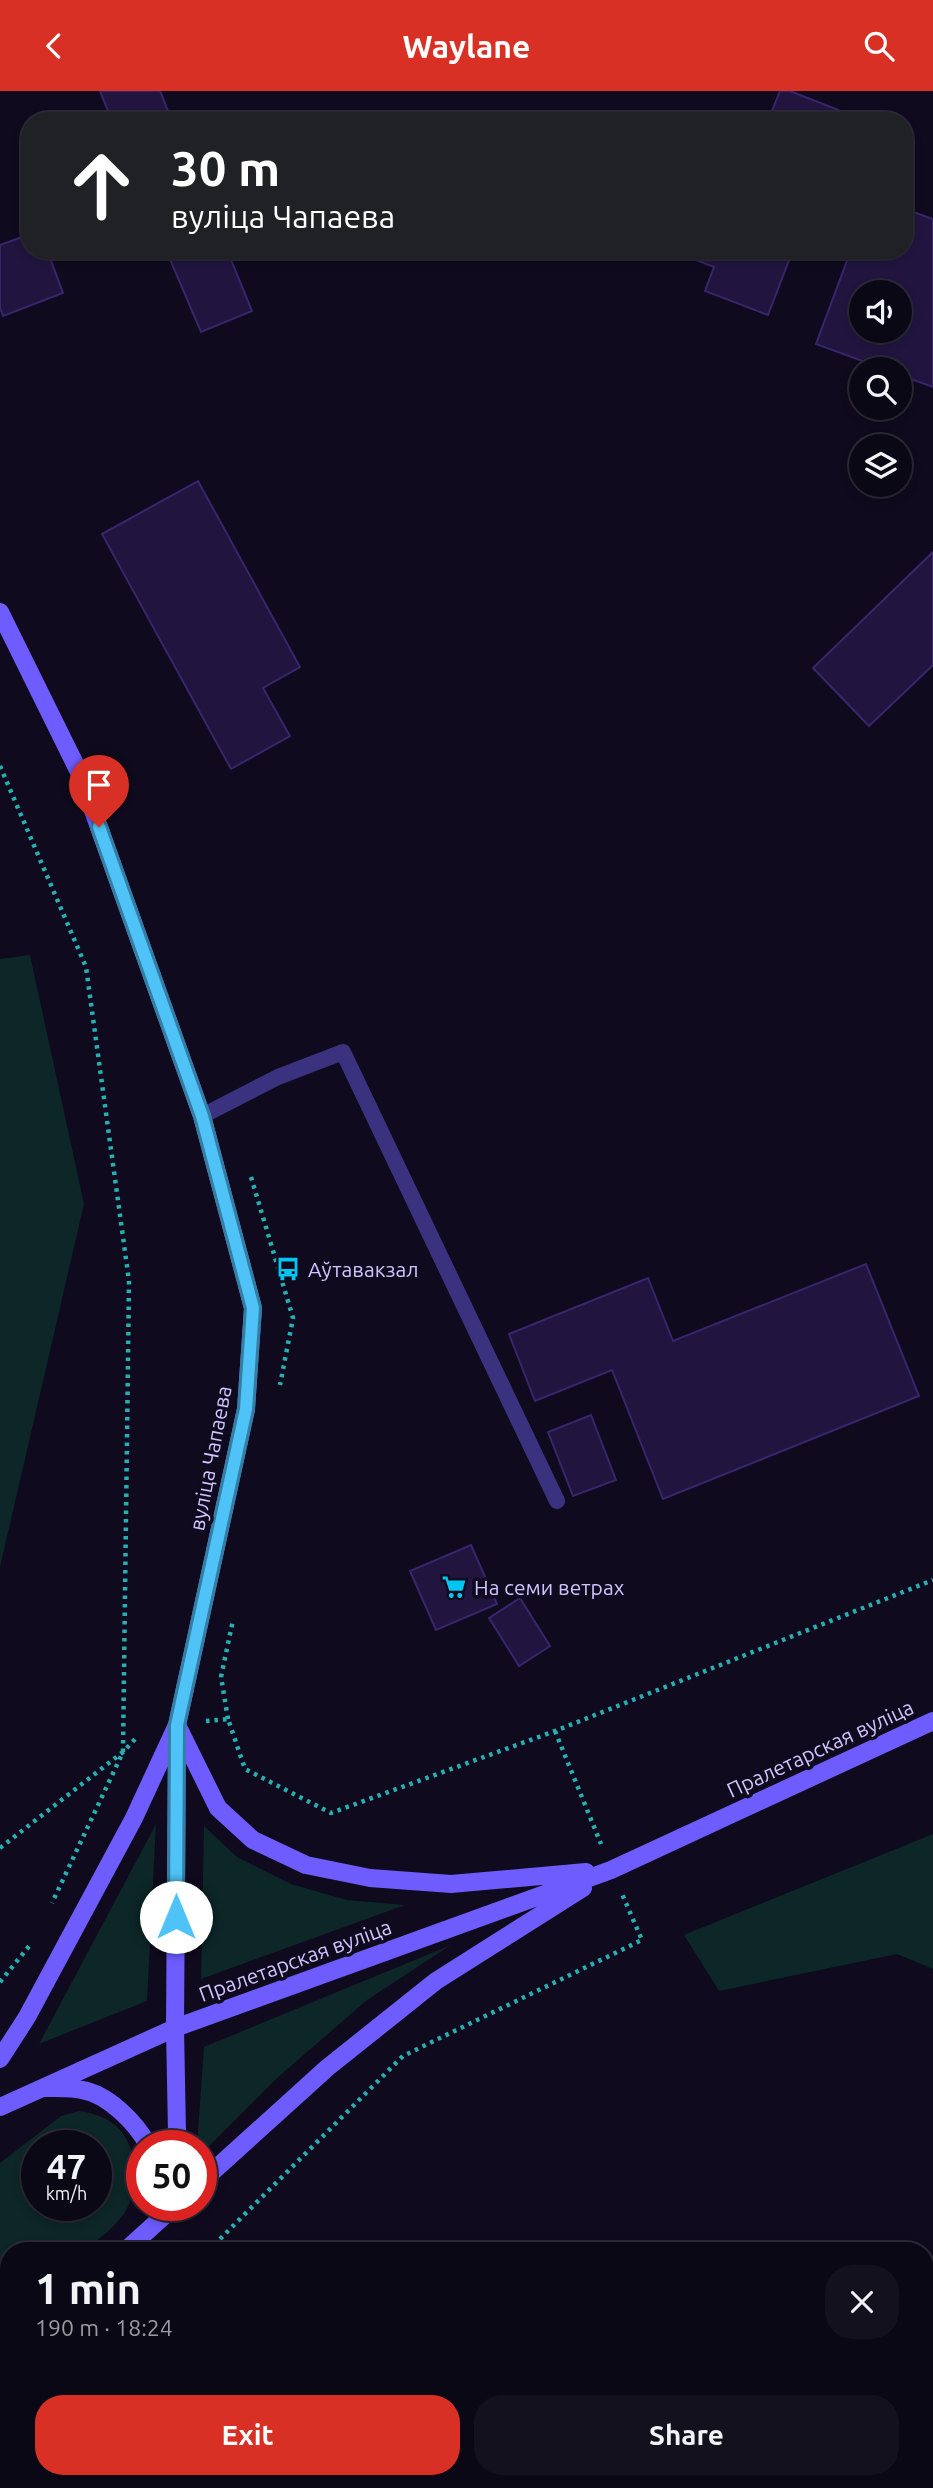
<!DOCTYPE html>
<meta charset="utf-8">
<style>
:root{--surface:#0b0816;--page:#14111f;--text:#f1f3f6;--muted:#9a9aa1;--line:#2b2935;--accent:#d93025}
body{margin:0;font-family:Ubuntu,sans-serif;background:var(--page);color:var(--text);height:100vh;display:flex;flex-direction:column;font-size:26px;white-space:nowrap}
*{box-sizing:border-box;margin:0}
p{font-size:23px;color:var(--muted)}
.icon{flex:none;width:38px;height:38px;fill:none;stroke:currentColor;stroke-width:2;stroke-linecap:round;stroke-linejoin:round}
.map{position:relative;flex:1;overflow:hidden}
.side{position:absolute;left:0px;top:2151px;width:934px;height:247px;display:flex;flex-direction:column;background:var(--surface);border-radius:28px 28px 0 0;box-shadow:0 4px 10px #0003,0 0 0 2px var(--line)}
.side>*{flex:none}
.banner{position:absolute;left:21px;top:21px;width:892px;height:147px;border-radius:28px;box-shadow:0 4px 10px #0003,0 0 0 2px var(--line);background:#202124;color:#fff;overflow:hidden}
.controls{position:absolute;left:849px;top:189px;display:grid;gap:14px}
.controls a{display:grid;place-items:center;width:63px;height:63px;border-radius:50%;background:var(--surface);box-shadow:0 4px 10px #0003,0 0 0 2px var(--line);font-size:35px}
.speed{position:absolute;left:21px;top:2039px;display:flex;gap:14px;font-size:35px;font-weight:700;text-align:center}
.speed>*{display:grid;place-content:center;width:91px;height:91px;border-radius:50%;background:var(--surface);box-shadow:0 4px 10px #0003,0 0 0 2px var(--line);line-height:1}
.speed small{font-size:18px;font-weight:400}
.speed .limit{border:10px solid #d22;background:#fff;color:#111}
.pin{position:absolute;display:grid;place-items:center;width:60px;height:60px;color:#fff;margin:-72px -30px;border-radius:50% 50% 50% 0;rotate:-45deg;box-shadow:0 0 7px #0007}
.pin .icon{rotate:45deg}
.me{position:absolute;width:77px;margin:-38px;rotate:0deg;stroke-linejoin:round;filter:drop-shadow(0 0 5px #0008)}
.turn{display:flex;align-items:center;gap:24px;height:147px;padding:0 35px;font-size:32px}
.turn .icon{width:91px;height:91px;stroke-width:2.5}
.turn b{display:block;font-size:49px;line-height:60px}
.round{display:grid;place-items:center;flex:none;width:74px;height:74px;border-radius:28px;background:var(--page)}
.summary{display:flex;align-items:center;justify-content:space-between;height:119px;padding:0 35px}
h1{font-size:42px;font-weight:600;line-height:52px}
.cta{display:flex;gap:14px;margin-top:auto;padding:14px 35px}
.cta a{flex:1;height:80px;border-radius:28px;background:var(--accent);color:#fff;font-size:28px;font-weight:600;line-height:80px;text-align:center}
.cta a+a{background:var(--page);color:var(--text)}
header{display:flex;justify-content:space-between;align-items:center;height:91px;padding:0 35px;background:var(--accent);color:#fff;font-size:32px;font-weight:600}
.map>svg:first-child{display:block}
.green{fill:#0d2627;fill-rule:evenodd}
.building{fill:#21153f;stroke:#39256c;stroke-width:2;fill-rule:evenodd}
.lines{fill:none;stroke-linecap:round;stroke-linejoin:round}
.path{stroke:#25b0b3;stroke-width:4.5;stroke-dasharray:3.5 5;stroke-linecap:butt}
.lane{stroke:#3b327f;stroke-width:16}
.secondary{stroke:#6e5cff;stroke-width:18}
.route-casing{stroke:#337fa1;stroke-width:18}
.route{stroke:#4fc3f7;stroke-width:12}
.labels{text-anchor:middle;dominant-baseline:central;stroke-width:7;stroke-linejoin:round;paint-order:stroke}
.poi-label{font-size:21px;fill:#d1c5ff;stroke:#0f0a1d;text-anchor:start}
.street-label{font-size:21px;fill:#d1c5ff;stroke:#0f0a1d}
</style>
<header><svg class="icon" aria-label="back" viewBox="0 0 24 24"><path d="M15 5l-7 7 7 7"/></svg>Waylane<svg class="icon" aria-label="search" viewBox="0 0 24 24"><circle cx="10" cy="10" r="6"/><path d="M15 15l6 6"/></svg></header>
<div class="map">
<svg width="933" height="2397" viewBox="0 0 933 2397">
<rect width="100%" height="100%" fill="#0f0a1d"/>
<path class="green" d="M30 864 84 1113 0 1476V868Z
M156 1733 147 1910 39 1953Z
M204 1735 237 1766 291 1793 347 1809 405 1814 201 1888Z
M933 1743V1878L897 1863 719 1900 684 1844Z
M451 1854 367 1909 276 1988 201 2063V2054H197L204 1956Z
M79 2020C92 2022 104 2025 115 2034 138 2053 141 2097 125 2121 114 2137 99 2148 85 2159L9 2160V2224L0 2231V2072L61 2025ZM96 2054V2114H37V2054Z"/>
<path class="building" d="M100 0H160L172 30H112Z
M780 0H790L846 22 843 30H768Z
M905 118 933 128V296L900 284V278H884L816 253 851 159H905ZM861 201H900V240H861Z
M30 143V159H47L63 202 3 225 0 217V154Z
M166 159H227L252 220 201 241Z
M671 159H793L768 224 705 200 714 176Z
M198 390 300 576 263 597 290 645 231 678 102 443Z
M933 461V574L869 635 813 577Z
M866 1173 919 1305 663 1408 612 1279 535 1310 509 1243 648 1187 673 1250Z
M591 1324 616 1389 573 1405 548 1341Z
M471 1454 497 1513 436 1539 410 1480Z
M520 1507 550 1555 519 1575 489 1527Z"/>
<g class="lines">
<path class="path" d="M0 675 86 876 129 1190 123 1661 52 1812
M251 1086 293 1227 280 1294
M228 1628 221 1586 233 1529
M206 1630 228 1628 245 1678 331 1722 555 1640 933 1489
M555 1640 601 1753
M0 1757 123 1661 138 1645
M0 1891 30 1854
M208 2160 403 1965 642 1849 622 1803
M0 2346 9 2339"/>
<path class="lane" d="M202 1025 278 986 343 961 557 1410"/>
<path class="secondary" d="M0 521 80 683 202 1025 253 1217 246 1318 177 1634 134 1727 27 1926 0 1968
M177 1634 218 1717 253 1749 306 1774 370 1787 451 1793 586 1781
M43 1997C56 1997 70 1996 82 1999 108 2003 136 2032 148 2054
M0 2016 175 1937 611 1779 933 1630
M175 2054 177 2042 175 1937 177 1642
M201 2091 327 1977 436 1890 583 1797
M125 2160 176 2114
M0 2271 9 2263"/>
</g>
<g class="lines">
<g class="route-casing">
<path id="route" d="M99 736 202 1025 253 1217 246 1318 177 1634 176 1826"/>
</g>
<use href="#route" class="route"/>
</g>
<defs>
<g id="bus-bare" transform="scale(1.89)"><path d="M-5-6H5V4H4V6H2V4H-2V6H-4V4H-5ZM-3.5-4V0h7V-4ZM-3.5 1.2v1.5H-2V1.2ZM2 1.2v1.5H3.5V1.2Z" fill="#00c5f0" stroke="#0f0a1d" stroke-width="2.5" paint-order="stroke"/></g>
<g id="supermarket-bare" transform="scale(1.89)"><path d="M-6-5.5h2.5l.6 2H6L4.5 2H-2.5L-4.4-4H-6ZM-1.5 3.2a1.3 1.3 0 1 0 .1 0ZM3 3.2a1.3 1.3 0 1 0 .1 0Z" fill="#00c5f0" stroke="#0f0a1d" stroke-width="2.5" paint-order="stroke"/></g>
</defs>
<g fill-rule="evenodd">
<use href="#bus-bare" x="288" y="1178"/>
<use href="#supermarket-bare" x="454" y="1496"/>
</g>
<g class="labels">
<g class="poi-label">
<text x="308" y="1178">Аўтавакзал</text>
<text x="474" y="1496">На семи ветрах</text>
</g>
<g class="street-label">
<text transform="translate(210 1367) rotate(-79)">вуліца Чапаева</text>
<text transform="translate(820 1657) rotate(-25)">Пралетарская вуліца</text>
<text transform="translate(295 1869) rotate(-20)">Пралетарская вуліца</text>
</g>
</g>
</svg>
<div class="controls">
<a><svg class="icon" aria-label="sound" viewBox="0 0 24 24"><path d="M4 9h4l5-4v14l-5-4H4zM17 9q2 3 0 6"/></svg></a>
<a><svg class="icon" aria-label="search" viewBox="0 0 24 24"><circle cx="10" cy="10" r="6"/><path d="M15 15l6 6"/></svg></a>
<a><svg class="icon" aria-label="layers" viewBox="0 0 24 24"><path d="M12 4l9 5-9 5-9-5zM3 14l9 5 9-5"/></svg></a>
</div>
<div class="speed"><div>47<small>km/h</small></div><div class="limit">50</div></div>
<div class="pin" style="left:99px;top:736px;background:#d93025"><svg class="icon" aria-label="arrive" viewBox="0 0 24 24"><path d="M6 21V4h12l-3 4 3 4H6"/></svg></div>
<svg class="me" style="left:176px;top:1826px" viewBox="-20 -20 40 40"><circle r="19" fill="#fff"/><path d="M0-13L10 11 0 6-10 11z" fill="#4fc3f7"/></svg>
<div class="banner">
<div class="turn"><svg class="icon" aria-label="ahead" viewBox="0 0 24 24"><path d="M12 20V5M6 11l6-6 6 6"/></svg><div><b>30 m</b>вуліца Чапаева</div></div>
</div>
<section class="side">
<div class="summary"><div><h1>1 min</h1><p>190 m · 18:24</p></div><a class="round"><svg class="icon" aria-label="close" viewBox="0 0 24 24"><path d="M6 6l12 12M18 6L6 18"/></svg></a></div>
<div class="cta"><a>Exit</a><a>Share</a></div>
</section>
</div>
